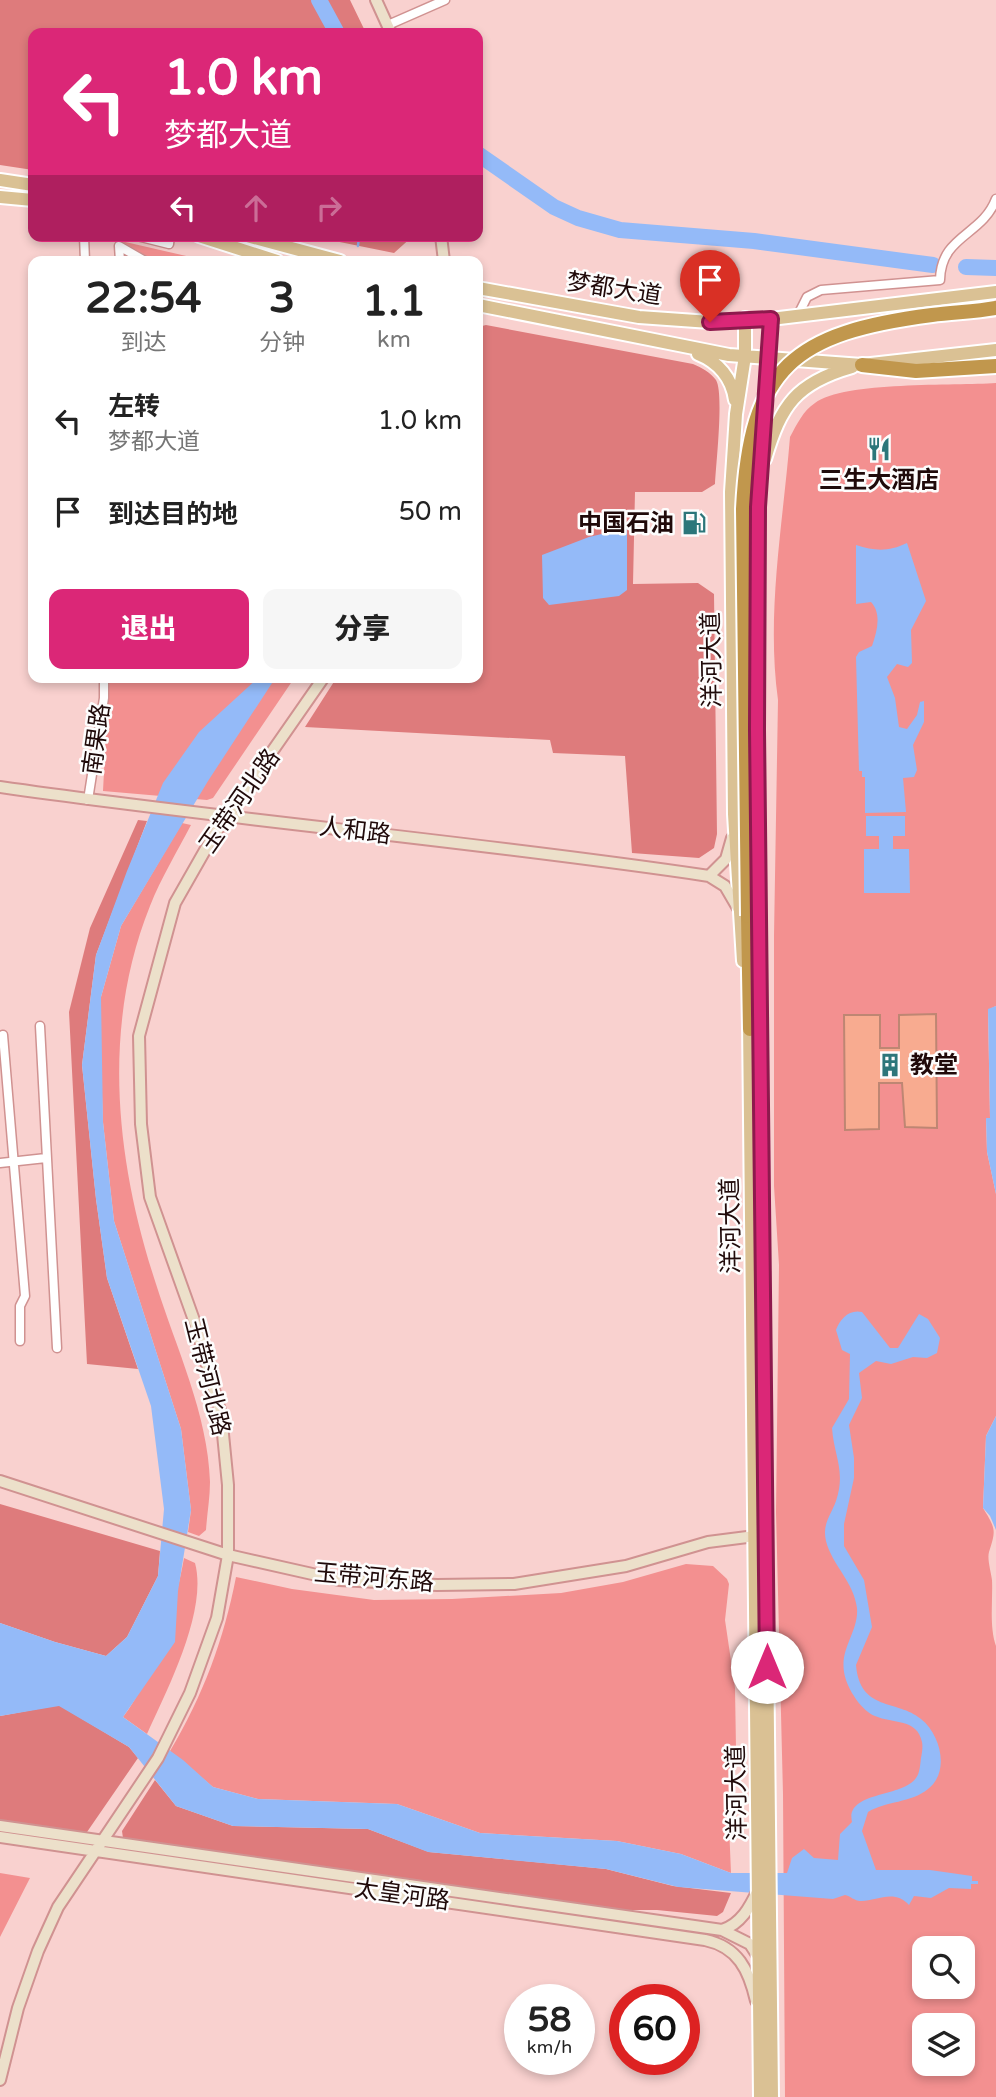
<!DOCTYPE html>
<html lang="zh">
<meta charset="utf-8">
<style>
:root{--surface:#fff;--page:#f6f6f6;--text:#222;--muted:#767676;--accent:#db2777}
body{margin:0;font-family:"Varela Round","Noto Sans SC",sans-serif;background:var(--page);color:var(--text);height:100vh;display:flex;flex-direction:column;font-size:26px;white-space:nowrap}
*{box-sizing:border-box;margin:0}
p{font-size:23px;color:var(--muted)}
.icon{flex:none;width:38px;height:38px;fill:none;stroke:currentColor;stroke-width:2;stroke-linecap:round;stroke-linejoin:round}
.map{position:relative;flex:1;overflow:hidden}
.side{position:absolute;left:28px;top:256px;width:455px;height:427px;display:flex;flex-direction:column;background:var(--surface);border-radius:14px;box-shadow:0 4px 10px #0003}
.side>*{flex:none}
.guide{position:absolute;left:28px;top:28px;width:455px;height:214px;border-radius:14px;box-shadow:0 4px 10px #0003;background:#db2777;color:#fff;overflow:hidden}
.controls{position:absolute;left:912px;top:1936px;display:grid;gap:14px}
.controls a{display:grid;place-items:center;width:63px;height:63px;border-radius:14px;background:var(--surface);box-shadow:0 4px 10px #0003;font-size:35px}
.speed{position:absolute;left:504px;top:1984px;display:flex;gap:14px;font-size:35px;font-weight:700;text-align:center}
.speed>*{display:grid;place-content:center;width:91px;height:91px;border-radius:50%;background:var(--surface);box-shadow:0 4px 10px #0003;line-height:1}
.speed small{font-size:18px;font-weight:400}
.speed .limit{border:10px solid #d22;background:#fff;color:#111}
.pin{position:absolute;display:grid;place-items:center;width:60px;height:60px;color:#fff;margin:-72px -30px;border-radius:50% 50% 50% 0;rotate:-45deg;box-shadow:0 0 7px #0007}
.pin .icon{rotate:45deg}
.me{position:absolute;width:77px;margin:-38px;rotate:0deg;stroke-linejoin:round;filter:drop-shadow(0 0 5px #0008)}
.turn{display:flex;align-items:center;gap:24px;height:147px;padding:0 21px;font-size:32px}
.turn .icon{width:91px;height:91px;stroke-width:2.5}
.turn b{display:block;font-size:49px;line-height:60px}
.lanes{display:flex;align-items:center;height:66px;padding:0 21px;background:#0003;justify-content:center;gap:35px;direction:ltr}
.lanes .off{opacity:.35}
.eta{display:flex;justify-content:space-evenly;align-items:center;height:119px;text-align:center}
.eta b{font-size:42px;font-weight:800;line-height:49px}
.primary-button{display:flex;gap:14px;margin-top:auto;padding:14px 21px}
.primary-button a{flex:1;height:80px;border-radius:14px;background:var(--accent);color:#fff;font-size:28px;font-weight:800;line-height:80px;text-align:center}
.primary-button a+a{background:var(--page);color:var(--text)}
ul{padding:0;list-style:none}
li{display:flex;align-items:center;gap:21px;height:91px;padding:0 21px}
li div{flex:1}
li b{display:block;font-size:26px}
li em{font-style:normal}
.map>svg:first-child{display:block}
.green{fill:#f39090;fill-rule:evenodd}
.forest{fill:#de7b7c}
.water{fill:#94baf8}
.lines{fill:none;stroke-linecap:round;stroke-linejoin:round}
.stream{stroke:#94baf8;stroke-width:2.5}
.river{stroke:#94baf8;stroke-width:16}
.building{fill:#f8ab90;stroke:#be8673;stroke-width:2}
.street-casing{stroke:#d09291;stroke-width:11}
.secondary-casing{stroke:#d09291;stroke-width:14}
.primary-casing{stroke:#fff;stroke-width:16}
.highway-casing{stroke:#fff;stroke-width:18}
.street{stroke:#fff;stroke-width:8}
.secondary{stroke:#ece0ca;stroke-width:10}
.primary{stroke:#dac194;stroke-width:12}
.highway{stroke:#c1974d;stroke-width:14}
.highway-bridge-casing{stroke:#fff;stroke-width:18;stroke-linecap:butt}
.highway-bridge{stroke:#c1974d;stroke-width:14}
.route-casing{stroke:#8e194d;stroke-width:18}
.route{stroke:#db2777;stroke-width:12}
.labels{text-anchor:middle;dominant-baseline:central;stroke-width:5;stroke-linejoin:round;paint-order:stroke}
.street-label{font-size:24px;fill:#200a0a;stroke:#fdfdfd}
.poi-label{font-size:24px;font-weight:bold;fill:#200a0a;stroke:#fdfdfd}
</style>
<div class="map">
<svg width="996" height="2097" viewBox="0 0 996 2097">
<rect width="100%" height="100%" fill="#f9d1cf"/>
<path class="green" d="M121 241 208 261H155Z
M996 383V1006L988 1010 990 1118 986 1119 987 1152 996 1194V1416L986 1436 983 1508C996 1529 996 1530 989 1552 987 1559 991 1572 992 1580 993 1601 989 1626 996 1646V2097H785L783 1794 776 1512 779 1265 774 1186V936L778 700C766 613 783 524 790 437 797 424 803 411 815 403 844 381 955 386 996 383ZM924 1948H962V1986H924ZM924 2025H962V2063H924Z
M109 677H295L213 798 207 800 103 791Z
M182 823 191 825C177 852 161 878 150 906 101 1028 116 1162 156 1284 176 1348 208 1414 210 1482 210 1498 207 1514 206 1530L199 1536 188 1532 191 1510 181 1429 114 1221 103 1122 100 1043 101 997 121 926Z
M184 1558 195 1563C208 1611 167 1690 147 1734L123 1717C152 1680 176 1605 184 1558Z
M686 1564 713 1566 727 1579 729 1584 725 1620 735 1688 736 1749 728 1801 731 1873 681 1854 617 1841 480 1833 397 1804 258 1799 213 1787 170 1751C203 1696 224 1639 236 1577L292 1589 374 1600 452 1599 561 1593 623 1582Z
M0 1873 30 1878 0 1937Z"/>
<path class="forest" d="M0 0H350L366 33H33V170L0 165Z
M310 236H413L394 253Z
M486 325 693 364C702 368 710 372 716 380 724 393 716 464 715 484L702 492H635L633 584 698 583 714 594 717 834 714 848 699 858 632 853 625 756 553 753 550 740 305 727 337 677H478V327Z
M138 820 147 821 96 955 82 1065 96 1199 107 1278 138 1369 87 1364 69 1012 90 928Z
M0 1504 160 1551 158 1576 127 1637 106 1656 55 1642 0 1623Z
M59 1705 129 1747 138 1758 87 1832 80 1835 0 1823V1716Z
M155 1780 176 1806 233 1826 368 1829 429 1852 606 1869 673 1886 731 1893 723 1912 717 1916 657 1910H623L123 1838 122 1831Z"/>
<path class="water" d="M627 528V590L619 596 549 605 543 598 542 555 589 537Z
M907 543 926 601 911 630 912 663 908 667 897 664 887 677 895 698 899 727 907 729 917 715 920 702 924 701V722L913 745 917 770 914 777 903 778 906 812 865 813V777H862V771H859L856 657 859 652 872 646C877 631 882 614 871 602L856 604V545C875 551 888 552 907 543Z
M259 677H276L208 781 121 926 101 997 103 1122 114 1221 181 1429 191 1510 178 1591 175 1642 123 1717 183 1760 213 1787 258 1799 397 1804 480 1833 617 1841 681 1854 731 1873H787L792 1858 804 1849 814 1858 838 1860 840 1834 852 1822C845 1791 902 1798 916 1778 920 1773 920 1765 921 1758 922 1753 923 1747 922 1742 917 1718 893 1724 875 1716 862 1711 850 1692 846 1680 836 1650 859 1634 857 1608 854 1582 832 1565 826 1541 822 1524 831 1515 836 1501 846 1471 834 1456 832 1428L849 1399 850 1354 842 1350 836 1330C840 1319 849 1309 862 1312L890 1348H898L919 1314 928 1319 940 1338 937 1353 927 1358 913 1357 891 1364 876 1361 859 1373 862 1398 849 1425 854 1458V1478L844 1524V1546L864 1580 872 1627 856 1665C860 1712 897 1699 921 1719 941 1735 950 1772 928 1789 911 1803 886 1801 868 1812L862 1831 876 1870H930L972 1876V1881H978V1884H971V1889L949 1888 931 1898 914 1896 909 1905C894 1888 875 1902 860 1901 855 1901 850 1896 845 1895L833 1899 678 1887 606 1869 428 1852 368 1829 233 1826 176 1806 129 1747 59 1706 0 1716V1623L55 1642 106 1656 127 1637 158 1576 164 1509 151 1406 107 1278 96 1199 82 1065 96 955 127 871 163 783 199 732Z
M866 816H905V836H893V849H909L910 893H864V849H879V836H866Z
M996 1006V1194L987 1152 986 1118H990L988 1009Z
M996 1416V1530L990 1516 983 1508 986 1436Z"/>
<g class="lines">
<path class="stream" d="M358 246 359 236"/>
<path class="river" d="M319 0 337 33
M478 154 554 207 578 218 620 230 754 241 933 265
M966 267 996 268"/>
</g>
<path class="building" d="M936 1014 937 1128 905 1127 902 1083H879V1129L845 1130 844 1015H880V1048H899V1015Z"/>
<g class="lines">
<g class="street-casing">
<path id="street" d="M388 25 445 0
M84 236 85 261
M137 236 169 244 170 236
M120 261 119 246 145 261
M798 315 807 297 821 290 940 280C941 235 982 236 996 199
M88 800 104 698V677
M40 1026 57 1348
M3 1035 25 1296 20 1306V1341
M0 1163 46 1158"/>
</g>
<g class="secondary-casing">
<path id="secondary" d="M376 0 391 33
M441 236 444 261
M0 787C236 821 474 841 709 876
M732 838 726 859 709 876 725 886 739 910
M0 1481 228 1555 339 1580 437 1585 514 1584 626 1566 708 1542 755 1536
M0 1826 722 1930C741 1924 750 1907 758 1890
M0 1837 705 1940C738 1947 749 1970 756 2001
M722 1930 750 1944 759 1958
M0 2080 18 2008 38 1951 58 1907 158 1758 190 1693 217 1618 228 1555V1485L221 1414 195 1323 150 1197 141 1124 139 1036 175 903 212 838 324 677"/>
</g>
<g class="primary-casing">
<path id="primary" d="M0 180 33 185
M0 197 33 200
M199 236 277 261
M247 236 340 261
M478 288 639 317 710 322 771 319 996 292
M478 305 729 355 862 365 996 350
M771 319 758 507 757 730 772 2097
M698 354C718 362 732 378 735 400
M765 459C781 405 796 383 852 367
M743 961 734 814 731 492 736 414 745 356V318
M749 1021 760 2097"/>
</g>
<g class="highway-casing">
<path id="highway" d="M862 365 916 371 996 366
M748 916 750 1029"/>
</g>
<use href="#street" class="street"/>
<use href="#secondary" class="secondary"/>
<use href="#primary" class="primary"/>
<use href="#highway" class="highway"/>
<g class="highway-bridge-casing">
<path id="highway-bridge" d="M748 916 743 509C750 366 794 333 932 315 953 312 975 312 996 308"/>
</g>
<use href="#highway-bridge" class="highway-bridge"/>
</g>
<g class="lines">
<g class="route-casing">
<path id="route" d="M710 322 771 319 758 507 757 730 767 1667"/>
</g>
<use href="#route" class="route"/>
</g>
<defs>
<g id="restaurant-bare" transform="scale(1.89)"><path d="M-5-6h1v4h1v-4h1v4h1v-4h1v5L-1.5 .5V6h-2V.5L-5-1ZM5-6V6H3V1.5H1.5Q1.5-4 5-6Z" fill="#2c767a" stroke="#fdfdfd" stroke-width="2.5" paint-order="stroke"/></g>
<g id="fuel-bare" transform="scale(1.89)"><path d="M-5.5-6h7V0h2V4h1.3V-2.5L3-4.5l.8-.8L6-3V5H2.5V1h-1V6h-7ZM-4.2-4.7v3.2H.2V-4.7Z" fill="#2c767a" stroke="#fdfdfd" stroke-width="2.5" paint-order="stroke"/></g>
<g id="building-bare" transform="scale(1.89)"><path d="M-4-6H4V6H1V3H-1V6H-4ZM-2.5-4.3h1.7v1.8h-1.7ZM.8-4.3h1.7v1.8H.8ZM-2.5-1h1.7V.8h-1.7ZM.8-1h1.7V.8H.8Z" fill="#2c767a" stroke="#fdfdfd" stroke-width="2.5" paint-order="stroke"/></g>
</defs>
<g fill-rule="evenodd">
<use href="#restaurant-bare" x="879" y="449"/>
<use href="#fuel-bare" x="694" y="523"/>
<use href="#building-bare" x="890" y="1065"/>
</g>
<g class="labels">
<g class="street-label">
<text transform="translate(614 289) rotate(9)">梦都大道</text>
<text transform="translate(712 660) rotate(-91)">洋河大道</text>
<text transform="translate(97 739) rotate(-82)">南果路</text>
<text transform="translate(240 801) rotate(-55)">玉带河北路</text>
<text transform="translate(355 831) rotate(7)">人和路</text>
<text transform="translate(731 1226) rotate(-91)">洋河大道</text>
<text transform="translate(207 1377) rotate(76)">玉带河北路</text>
<text transform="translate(374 1578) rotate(5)">玉带河东路</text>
<text transform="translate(737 1793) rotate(-91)">洋河大道</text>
<text transform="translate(402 1895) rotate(8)">太皇河路</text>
</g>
<g class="poi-label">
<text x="879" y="480">三生大酒店</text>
<text x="674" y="523" text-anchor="end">中国石油</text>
<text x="910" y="1065" text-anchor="start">教堂</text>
</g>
</g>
</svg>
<div class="controls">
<a><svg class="icon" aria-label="search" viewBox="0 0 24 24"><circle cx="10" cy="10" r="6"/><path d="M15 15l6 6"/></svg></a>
<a><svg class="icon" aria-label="layers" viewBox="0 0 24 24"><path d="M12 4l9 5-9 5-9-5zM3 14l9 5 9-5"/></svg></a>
</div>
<div class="speed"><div>58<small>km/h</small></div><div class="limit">60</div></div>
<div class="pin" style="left:710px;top:322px;background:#d93025"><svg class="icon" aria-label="arrive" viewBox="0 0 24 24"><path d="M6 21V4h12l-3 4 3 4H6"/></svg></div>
<svg class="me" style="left:767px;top:1667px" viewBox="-20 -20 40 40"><circle r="19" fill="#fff"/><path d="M0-13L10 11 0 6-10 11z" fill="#db2777"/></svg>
<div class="guide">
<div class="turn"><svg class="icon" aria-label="left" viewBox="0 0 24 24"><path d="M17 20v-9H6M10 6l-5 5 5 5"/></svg><div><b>1.0 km</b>梦都大道</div></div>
<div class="lanes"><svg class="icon" aria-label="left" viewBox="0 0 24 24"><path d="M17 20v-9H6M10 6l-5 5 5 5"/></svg><svg class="icon off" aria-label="ahead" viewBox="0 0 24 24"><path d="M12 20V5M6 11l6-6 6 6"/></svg><svg class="icon off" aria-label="right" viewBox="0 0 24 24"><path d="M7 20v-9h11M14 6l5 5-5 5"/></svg></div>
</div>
<section class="side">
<div class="eta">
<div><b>22:54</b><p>到达</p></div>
<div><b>3</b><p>分钟</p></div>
<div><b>1.1</b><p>km</p></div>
</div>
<ul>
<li><svg class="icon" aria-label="left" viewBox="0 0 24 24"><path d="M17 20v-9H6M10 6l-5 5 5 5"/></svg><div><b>左转</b><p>梦都大道</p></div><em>1.0 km</em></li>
<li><svg class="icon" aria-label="arrive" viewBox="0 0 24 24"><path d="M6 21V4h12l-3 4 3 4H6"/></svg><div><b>到达目的地</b></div><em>50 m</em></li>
</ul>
<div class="primary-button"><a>退出</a><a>分享</a></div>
</section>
</div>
